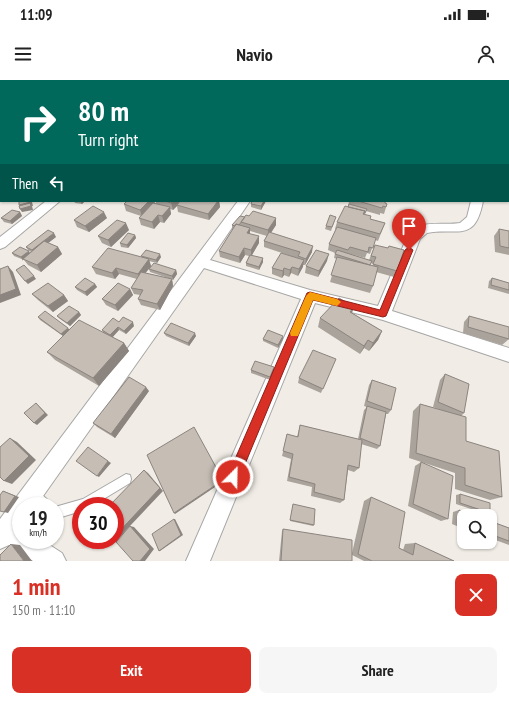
<!DOCTYPE html>
<meta charset="utf-8">
<style>
:root{--surface:#fff;--page:#f6f6f6;--text:#222;--muted:#767676;--accent:#d93025}
body{margin:0;font-family:"PT Sans Narrow",sans-serif;background:var(--page);color:var(--text);height:100vh;display:flex;flex-direction:column;font-size:15px;white-space:nowrap}
*{box-sizing:border-box;margin:0}
p{font-size:13px;color:var(--muted)}
.icon{flex:none;width:22px;height:22px;fill:none;stroke:currentColor;stroke-width:2;stroke-linecap:round;stroke-linejoin:round}
.map{position:relative;height:481px;overflow:hidden}
.details{display:flex;flex-direction:column;background:var(--surface);flex:1}
.details>*{flex:none}
.top-card{position:absolute;left:0px;top:0px;width:509px;height:122px;box-shadow:0 1px 3px #0004;background:#00695c;color:#fff;overflow:hidden}
.tools{position:absolute;left:457px;top:429px;display:grid;gap:8px}
.tools a{display:grid;place-items:center;width:40px;height:40px;border-radius:8px;background:var(--surface);box-shadow:0 1px 3px #0004;font-size:20px}
.speed{position:absolute;left:12px;top:417px;display:flex;gap:8px;font-size:20px;font-weight:700;text-align:center}
.speed>*{display:grid;place-content:center;width:52px;height:52px;border-radius:50%;background:var(--surface);box-shadow:0 1px 3px #0004;line-height:1}
.speed small{font-size:10px;font-weight:400}
.speed .limit{border:6px solid #d22;background:#fff;color:#111}
.pin{position:absolute;display:grid;place-items:center;width:34px;height:34px;color:#fff;margin:-41px -17px;border-radius:50% 50% 50% 0;rotate:-45deg;box-shadow:0 0 4px #0007}
.pin .icon{rotate:45deg}
.me{position:absolute;width:44px;margin:-22px;rotate:23deg;stroke-linejoin:round;filter:drop-shadow(0 0 3px #0008)}
.turn{display:flex;align-items:center;gap:14px;height:84px;padding:0 12px;font-size:18px}
.turn .icon{width:52px;height:52px;stroke-width:2.5}
.turn b{display:block;font-size:28px;line-height:34px}
.then{display:flex;align-items:center;height:38px;padding:0 12px;background:#0003;gap:8px;font-size:15px}
.round{display:grid;place-items:center;flex:none;width:42px;height:42px;border-radius:8px;background:var(--page)}
.overview{display:flex;align-items:center;justify-content:space-between;height:68px;padding:0 12px}
h1{font-size:24px;font-weight:600;line-height:30px;color:var(--accent)}
.action{display:flex;gap:8px;margin-top:auto;padding:8px 12px}
.action a{flex:1;height:46px;border-radius:8px;background:var(--accent);color:#fff;font-size:16px;font-weight:600;line-height:46px;text-align:center}
.action a+a{background:var(--page);color:var(--text)}
.status{display:flex;justify-content:space-between;align-items:center;height:28px;padding:0 20px;background:var(--surface);direction:ltr}
.status svg{height:11px;fill:currentColor}
header{display:flex;justify-content:space-between;align-items:center;height:52px;padding:0 12px;background:var(--surface);font-size:18px;font-weight:600}
.map>svg:first-child{display:block}
.pitch{fill:#81e3bf}
.lines{fill:none;stroke-linecap:round;stroke-linejoin:round}
.lane-casing{stroke:#a7a7a7;stroke-width:2}
.street-casing{stroke:#a7a7a7;stroke-width:2}
.lane{fill:#fff;fill-rule:evenodd}
.street{fill:#fff;fill-rule:evenodd}
.wall{fill:#aaa39c;fill-rule:evenodd}
.shaded-wall{fill:#8b847f}
.building{fill:#c6bdb5;stroke:#8b847f}
.route{fill:#d93025;stroke:#8d1f18}
.slow{fill:#f59e0b}
</style>
<div class="status"><b>11:09</b><svg viewBox="0 0 49 12"><path d="M0 12V9h3v3zM5 12V6h3v6zM10 12V3h3v9zM15 12V0h3v12zM26 1h20v11H26zM47 4h2v5h-2z"/></svg></div>
<header><svg class="icon" aria-label="menu" viewBox="0 0 24 24"><path d="M4 6h16M4 12h16M4 18h16"/></svg>Navio<svg class="icon" aria-label="person" viewBox="0 0 24 24"><circle cx="12" cy="8" r="4"/><path d="M4 21q1-7 8-7t8 7"/></svg></header>
<div class="map">
<svg width="509" height="481" viewBox="0 0 509 481">
<rect width="100%" height="100%" fill="#f1ede6"/>
<path class="pitch" d="M225 0H379L224 1Z"/>
<g class="lines">
<g class="lane-casing">
<path id="lane" d="M0 28H1V32H0Z
M126 394 130 395 131 399 130 403 92 426H81V431L55 439V427L83 419Z
M32 409C39 412 49 419 51 426H38L28 418 27 414 28 410Z"/>
</g>
<g class="street-casing">
<path id="street" d="M508 30H509V36H508Z
M0 96H1V103H0Z
M508 97H509V104H508Z
M46 121H60L5 167 0 169V157Z
M238 121H250L210 180 310 210 378 226 407 157C419 138 441 146 460 143L467 137 471 121H483C475 164 457 147 427 153L420 159 392 231 509 268V282L383 240 315 223 210 481H186L301 219 204 188 36 426H21V460H42L62 473 66 481H33L9 465 0 469V439Z"/>
</g>
<use href="#lane" class="lane"/>
<use href="#street" class="street"/>
</g>
<path class="wall" d="M121 0H149L146 1H121Z
M150 0H197L196 1 193 0V1H152Z
M441 0H454V1H441Z
M488 0H496V1H488Z
M508 42H509V71H508Z
M508 81H509V96L508 95Z
M74 121H85L82 124 75 123Z
M154 121 155 123 156 124V121H219L220 127 209 140 178 132 177 126 173 130 170 129 171 134 164 143 160 142 154 149 141 145 139 138 141 136 126 131 124 124Z
M266 121 261 130 251 127V124Z
M349 121H384L385 123 387 124 384 134 380 133V135L366 131 365 135 370 139 385 143 378 161 375 160 370 174 367 173 365 178 347 173 369 180 375 165 397 191 394 197 376 192 373 206 370 213 330 202 337 179 334 178 335 173 328 170 329 164 336 149H335L337 142 348 127ZM371 183 373 184 372 186 370 185Z
M20 132 22 136 12 144 4 142 1 138Z
M245 137 276 145 271 153 312 172 305 185H303L298 196 291 193 289 197 284 195 282 198 272 194V188L297 178 264 167V161L267 156 250 151V154L259 163 251 175 263 182 259 190 246 186V183L249 176 245 175 240 183 220 177 219 171 233 149H232V145Z
M107 138 89 152 77 147 74 140Z
M335 140 331 151 325 149 326 146Z
M499 149 509 151V175L495 172 494 156Z
M129 150 111 167 102 163 98 156Z
M135 155 136 158 128 168 121 167 120 163Z
M56 157 48 163 58 167 62 174 41 192 28 185 24 180 14 176 12 173H30L31 172 28 170 26 167Z
M141 176 161 177 157 183 149 181 151 186 176 190 177 194 173 200 172 199 173 206 160 230 141 225 138 219 140 215 134 214 131 208 137 199 119 194 115 199 96 194 92 187 142 177ZM149 189 150 192 171 199 145 193Z
M327 181 318 197 305 193 306 186Z
M492 198 509 203V214L488 208 489 201Z
M95 204 97 207 87 216 77 210 75 207Z
M130 209 133 215 118 231 106 225 102 219Z
M32 214 64 215 68 221 53 232 38 220Z
M79 232 81 235 70 246 60 239 57 236Z
M352 233 382 251 378 260 369 271 364 268 360 274 318 247 320 238Z
M469 236 509 259 502 265 463 253 464 242Z
M38 237 69 250 103 252 102 250 119 242 134 246 126 254 119 250 112 257 124 263 129 271 99 306 55 280 47 272 63 256 40 240Z
M164 253 196 256 189 266 166 256Z
M263 259H283L278 268 263 261Z
M333 285 321 313 298 303 299 298Z
M274 287V290L270 300 251 293V290Z
M445 294 464 333 461 336 466 361 502 417 490 420 455 409V393L409 378 413 331 420 324 441 330 433 327 440 300Z
M372 300 391 330 388 334H386L380 366 377 369 361 364 359 388 354 392 348 390 344 420 340 423 311 416 312 407 287 401 291 379 282 376 287 354 297 357 300 345 358 359 364 330 367 327 364 326 369 305Z
M149 311 115 358 97 347 93 343Z
M421 382 448 439 441 441 408 426 415 386Z
M460 414 490 433 486 434 456 424V415Z
M371 417 399 468 403 470 405 464 415 463 454 481H364L352 475V481H279L282 451 283 449 352 473 364 421Z
M293 424 314 445 313 446 290 441Z
M459 430 464 436V449L452 444 453 432Z
M490 441 509 448V465L490 458Z"/>
<path class="shaded-wall" d="M0 0H1L2 1H1V7H0Z
M127 0H149L146 1H127Z
M183 0H193V1H181Z
M30 121H32V122L33 126H32L33 130 22 132 20 129 21 128 19 125Z
M80 121H85L82 124Z
M149 121H154L155 124 142 136 140 130Z
M174 121H182L177 125V126L173 130 171 123Z
M218 121H219L220 127 209 140 208 134Z
M264 121H266L261 130V126Z
M170 127 171 134 164 143 162 136Z
M20 132 22 136 12 144 10 141Z
M104 132 107 138 89 152 85 146Z
M158 135 160 142 154 149 152 142Z
M276 138V145L268 157V150Z
M126 143 129 150 111 167 108 160Z
M250 148V154L247 153Z
M54 153 56 157 35 173 32 170Z
M135 155 136 158 128 168 127 165Z
M259 156V163L251 177V170Z
M313 166 312 172 305 185 306 179Z
M58 167 62 174 41 192 37 185Z
M244 168 245 175 240 183 239 177Z
M29 171 31 175 23 179V181L21 177Z
M160 174 161 177 157 183 156 180Z
M329 174 327 181 318 197 319 191Z
M263 178V182L259 190V187Z
M149 179 151 186 140 200 138 194Z
M304 180 303 187 298 196 299 189Z
M8 186 13 192 21 215 0 223V215Z
M292 187 291 193 289 197 290 190Z
M116 188 119 194 115 199 112 193Z
M284 188V195L282 198 283 191Z
M176 190 177 194 173 200 172 196Z
M34 196 36 199 28 204 25 201Z
M172 199 173 206 160 230 157 224Z
M95 204 97 207 87 216 85 212Z
M130 209 133 215 118 231 115 225Z
M64 215 68 221 53 232 48 226Z
M354 227 351 236 350 232Z
M79 232 81 235 70 246 67 243Z
M133 242 134 246 126 254 124 251Z
M118 247 119 250 112 258 110 255Z
M68 248 71 251 64 257 61 254Z
M382 251 378 260 369 271 373 263Z
M195 253 196 256 189 266 188 263Z
M283 256V259L278 268V265Z
M368 260 364 268 360 274 364 266Z
M124 263 129 271 99 306 93 298Z
M274 287V290L270 300V297Z
M146 307 149 311 115 358 111 354Z
M36 323 48 335 37 345 34 343Z
M10 358 17 362 36 380 12 404 4 401Z
M108 381 111 383 99 397 97 396Z
M144 390 148 393 163 411 130 446 134 447 154 469 145 481H140L130 446 116 461 113 460H115V456Z
M223 400 224 401 175 434 174 433Z
M3 411 19 417 8 433 4 432Z
M174 439H175L183 455 160 471H159Z
M11 464 20 465 32 481H24Z"/>
<path class="building" d="M51 0H72L69 1H52Z
M75 0H87L88 1H72Z
M100 0H117L119 1H97Z
M164 0H183L181 1H162Z
M445 0H454V1Z
M508 42H509V48H508Z
M508 57H509V63H508Z
M1 76V84H0V77Z
M508 81H509V88H508Z
M19 121H30L31 122 19 125Z
M127 121H149L140 130 124 124Z
M165 121H174L171 123Z
M180 121H218L208 134 177 125Z
M252 121H264L261 126 251 124Z
M358 121H385V123L387 124 386 127 383 126 382 128Z
M30 123 31 126 20 129 19 126Z
M153 123 170 127 162 136 158 135 152 142 139 138Z
M349 124 367 129 365 133H364L365 131 348 127Z
M93 126 104 132 85 146 74 140Z
M345 126 365 131 363 134 371 136 370 139 385 143 380 154 337 142Z
M12 130 20 132 10 141 1 138Z
M253 131 276 138 268 150 241 142 246 135 249 136Z
M330 135 336 137 332 147 326 146Z
M240 136 245 137 239 145 236 144 235 146 232 145Z
M117 140 126 143 108 160 98 156Z
M236 144 250 148 247 153 259 156 251 170 244 168 239 177 219 171Z
M337 147 376 158 373 168 369 167 368 172 350 167 348 170 329 164Z
M499 149 509 151V168L500 166Z
M48 150 54 153 32 170 26 167Z
M269 152 313 166 306 179 298 176 300 172 264 161Z
M128 153 135 155 127 165 120 163Z
M44 161 58 167 37 185 23 179Z
M375 165 388 168 389 166 404 170 397 191 373 184 376 177 371 176Z
M20 167 29 171 21 177 12 173Z
M108 168 149 179 138 194 116 188 112 193 92 187Z
M146 170 160 174 156 180 141 176Z
M316 170 329 174 319 191 306 186Z
M337 170 372 181 370 185 335 174Z
M281 173 304 180 299 189 292 187 290 190 284 188 283 191 272 188Z
M250 175 263 178 259 187 246 183Z
M337 177 378 187 373 206 331 195Z
M154 183 176 190 172 196 149 189Z
M24 185 34 196 25 201 16 190Z
M8 186 16 209 0 215V189Z
M141 192 172 199 157 224 138 219 143 210 131 208Z
M85 198 95 204 85 212 75 207Z
M492 198 509 203V210L491 205Z
M48 203 64 215 48 226 32 214Z
M118 203 130 209 115 225 102 219Z
M339 218 354 227 350 232 382 251 373 263 368 260 364 266 320 238Z
M69 226 79 232 67 243 57 236Z
M45 231 68 248 61 254 38 237Z
M469 236 509 247V259L468 247Z
M123 237 133 242 124 251 118 247 110 255 102 250 113 238 119 242Z
M79 240 124 263 93 298 47 272Z
M171 243 195 253 188 263 164 253Z
M268 250 283 256 278 265 263 259Z
M313 270 336 279 323 309 299 298Z
M255 281 274 287 270 297 251 290Z
M445 294 469 304 464 333 438 322Z
M129 297 146 307 111 354 93 343Z
M372 300 396 308 391 330 367 321Z
M36 323 45 333 34 343 24 333Z
M420 324 466 337V361L499 371 502 417 465 405V388L416 373Z
M367 326 386 332 380 366 360 358Z
M300 345 362 360 359 388 348 385 344 420 314 412 315 404 289 397 293 374 283 371 287 354 298 357Z
M194 347 223 400 174 433 147 375Z
M10 358 29 376 4 401 0 397V367Z
M88 367 108 381 97 396 76 381Z
M421 382 453 396 448 439 413 424Z
M144 390 160 408 115 456V426H109Z
M3 411 15 416 4 432 0 431V415Z
M460 414 490 423V433L460 423Z
M371 417 405 432 399 468 413 475 415 463 454 481H372L358 474Z
M293 424 315 429 314 445 290 440Z
M459 430 476 436H464V445L459 443Z
M174 439 181 455 159 471 152 454Z
M490 441 509 448V461L490 454Z
M130 446 150 469 140 481H133L116 462Z
M283 449 352 460V481H281Z
M11 464 24 481H0V475Z"/>
<path class="route" d="M409 167 413 170 386 236 383 237 313 220 238 401 233 403 229 401 227 397 229 393 307 213 310 212 380 230 405 170Z"/>
<path class="slow" d="M310 212 337 219 341 222 337 226 313 220 298 256H291L290 253 306 216Z"/>
</svg>
<div class="tools">
<a><svg class="icon" aria-label="search" viewBox="0 0 24 24"><circle cx="10" cy="10" r="6"/><path d="M15 15l6 6"/></svg></a>
</div>
<div class="speed"><div>19<small>km/h</small></div><div class="limit">30</div></div>
<div class="pin" style="left:409px;top:170px;background:#d93025"><svg class="icon" aria-label="arrive" viewBox="0 0 24 24"><path d="M6 21V4h12l-3 4 3 4H6"/></svg></div>
<svg class="me" style="left:233px;top:397px" viewBox="-20 -20 40 40"><circle r="17" fill="#d93025" stroke="#fff" stroke-width="3"/><path d="M0-11L8 9 0 5-8 9z" fill="#fff"/></svg>
<div class="top-card">
<div class="turn"><svg class="icon" aria-label="right" viewBox="0 0 24 24"><path d="M7 20v-9h11M14 6l5 5-5 5"/></svg><div><b>80 m</b>Turn right</div></div>
<div class="then">Then<svg class="icon" aria-label="left" viewBox="0 0 24 24"><path d="M17 20v-9H6M10 6l-5 5 5 5"/></svg></div>
</div>
</div>
<section class="details">
<div class="overview"><div><h1>1 min</h1><p>150 m · 11:10</p></div><a class="round" style="background:#d93025;color:#fff"><svg class="icon" aria-label="close" viewBox="0 0 24 24"><path d="M6 6l12 12M18 6L6 18"/></svg></a></div>
<div class="action"><a>Exit</a><a>Share</a></div>
</section>
